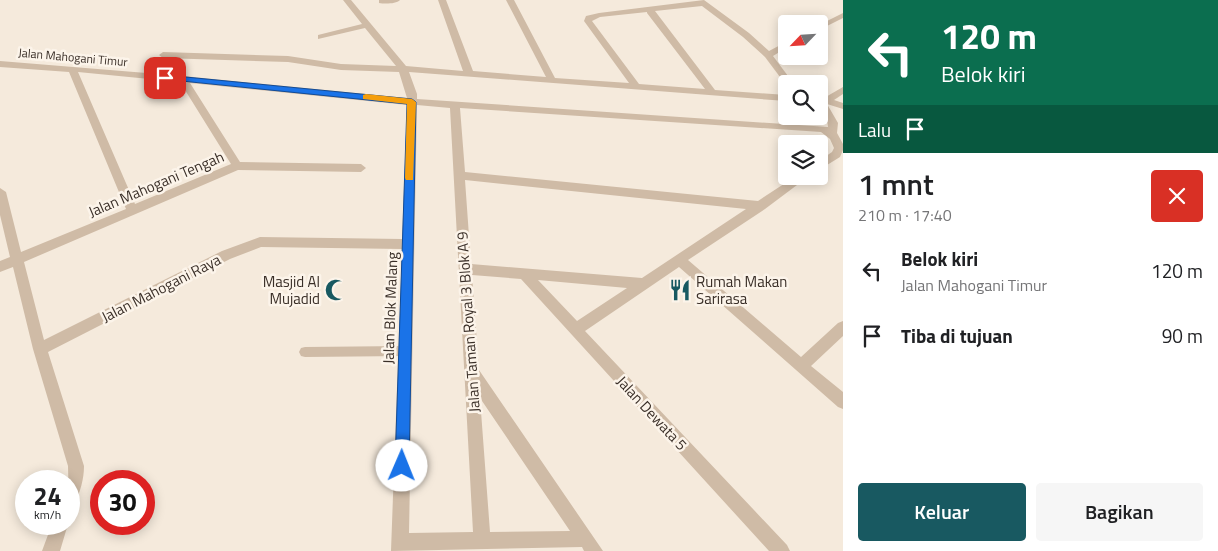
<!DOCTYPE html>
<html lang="id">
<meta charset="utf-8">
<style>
:root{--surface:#fff;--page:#f6f6f6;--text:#202124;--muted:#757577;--accent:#185961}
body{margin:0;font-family:"Titillium Web",sans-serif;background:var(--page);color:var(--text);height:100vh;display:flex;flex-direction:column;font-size:19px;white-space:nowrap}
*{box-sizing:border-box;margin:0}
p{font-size:16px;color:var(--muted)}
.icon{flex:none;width:28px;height:28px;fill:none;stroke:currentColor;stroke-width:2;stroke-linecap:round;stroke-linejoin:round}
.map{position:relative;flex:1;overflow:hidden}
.drawer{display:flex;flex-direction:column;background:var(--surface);width:375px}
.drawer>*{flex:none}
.banner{background:#0b6e4f;color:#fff;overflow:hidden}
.needle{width:32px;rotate:245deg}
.tools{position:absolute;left:778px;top:15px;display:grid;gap:10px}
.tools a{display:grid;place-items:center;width:50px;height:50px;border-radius:5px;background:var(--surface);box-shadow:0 2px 12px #0003;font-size:25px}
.speed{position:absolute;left:15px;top:470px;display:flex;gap:10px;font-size:25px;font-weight:700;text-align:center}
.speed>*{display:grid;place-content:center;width:65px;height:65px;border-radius:50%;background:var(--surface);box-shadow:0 2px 12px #0003;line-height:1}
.speed small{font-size:12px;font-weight:400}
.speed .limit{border:8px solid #d22;background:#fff;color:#111}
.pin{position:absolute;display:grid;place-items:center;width:42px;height:42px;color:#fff;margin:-21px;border-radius:10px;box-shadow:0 2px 8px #0006}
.me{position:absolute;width:55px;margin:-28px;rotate:1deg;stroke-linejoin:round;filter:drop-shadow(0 0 4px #0008)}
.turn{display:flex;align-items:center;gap:18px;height:105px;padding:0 15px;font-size:22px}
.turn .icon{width:65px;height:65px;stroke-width:2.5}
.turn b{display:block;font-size:35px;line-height:42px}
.then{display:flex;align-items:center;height:48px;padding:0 15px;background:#0003;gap:10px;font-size:19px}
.round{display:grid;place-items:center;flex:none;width:52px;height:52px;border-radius:5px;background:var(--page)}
.headline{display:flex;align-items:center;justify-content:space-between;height:85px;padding:0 15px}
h1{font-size:30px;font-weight:600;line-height:38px}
.button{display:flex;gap:10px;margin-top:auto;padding:10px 15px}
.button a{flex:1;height:58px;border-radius:5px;background:var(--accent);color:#fff;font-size:20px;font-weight:600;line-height:58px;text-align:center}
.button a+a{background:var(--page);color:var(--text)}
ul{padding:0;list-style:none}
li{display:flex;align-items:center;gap:15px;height:65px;padding:0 15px}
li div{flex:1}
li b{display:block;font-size:19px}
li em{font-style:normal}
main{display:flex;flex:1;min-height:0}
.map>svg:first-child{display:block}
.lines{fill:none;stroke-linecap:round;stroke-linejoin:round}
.lane{fill:#cfbba6;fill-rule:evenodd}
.street{fill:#cfbba6;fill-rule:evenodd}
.route{fill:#1a73e8;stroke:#114b97}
.slow{fill:#f59e0b}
.labels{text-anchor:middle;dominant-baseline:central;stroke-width:5;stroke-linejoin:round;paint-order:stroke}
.far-street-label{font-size:12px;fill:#3a2f28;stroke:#fcf4ea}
.street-label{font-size:15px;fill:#3a2f28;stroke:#fcf4ea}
.poi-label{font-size:15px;fill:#3a2f28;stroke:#fcf4ea;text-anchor:end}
</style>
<main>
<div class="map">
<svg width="843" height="551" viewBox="0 0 843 551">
<rect width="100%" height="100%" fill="#f5eadc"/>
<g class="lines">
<path class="lane" d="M405 346 409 347 411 351 409 355 405 356 305 357 301 356 299 352 301 348 305 347Z"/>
<path class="street" d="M343 0H351L406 66 463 71 438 0H446L473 71 546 77 506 0H514L555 78 629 83 584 21 586 16 599 13 704 0 749 33 769 51 786 42V48L773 56 794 84H786V85L765 57 743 37 702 6 655 11 715 90 786 95V101L409 72 417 94V99L828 127C828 117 819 111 819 98H824L843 87V94L834 100 843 103V109L827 104 838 123 837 133 843 144V150L840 157 819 170V161L832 152 834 148 830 139 821 132 460 108 465 172 758 201 796 176H809L765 209 688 260 801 357 838 323 843 321V336L811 366 843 392V409L838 407 679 267 585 331 787 545 790 551H769L521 279 472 275 479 370 603 551H584L582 547 391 551 402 249 261 247 230 259 48 352 84 466C84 480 80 491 75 504L69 506 68 466 33 349 13 267 0 272V261L10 257 0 215V188L6 192 21 252 126 209 69 72 0 67V61L183 76 407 98 399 72 341 70 288 62 163 58 159 55 163 52 288 56 341 64 396 66 365 28 318 39V35L362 24ZM647 12V13L705 89 639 84 592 21 600 17ZM78 72 180 82 231 164 135 204ZM190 83 407 105 402 239 260 237 222 251 44 340 24 262 238 170 361 172 366 168 361 164 240 162ZM417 105 450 108 473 532 409 533ZM465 180 746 209 642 278 471 264ZM538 280 627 288 577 321ZM480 398 570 531 490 532Z
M379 0H400C396 4 385 4 379 3Z
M843 13V18L819 30V25Z
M52 524H68L60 551H42Z"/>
</g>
<path class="route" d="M165 75 412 99 416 102 409 466 407 471 402 473 397 471 395 466 407 104 162 79V76Z"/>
<path class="slow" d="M366 94 412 99 416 102 413 180H406L405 178 407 104 363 99V95Z"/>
<defs>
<g id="mosque-bare" transform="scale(1.725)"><path d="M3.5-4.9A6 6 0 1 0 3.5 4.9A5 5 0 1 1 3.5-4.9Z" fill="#185961" stroke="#fcf4ea" stroke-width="2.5" paint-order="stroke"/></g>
<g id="restaurant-bare" transform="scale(1.725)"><path d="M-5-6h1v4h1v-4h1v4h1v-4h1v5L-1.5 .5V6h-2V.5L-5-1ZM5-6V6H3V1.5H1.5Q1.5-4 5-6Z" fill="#185961" stroke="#fcf4ea" stroke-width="2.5" paint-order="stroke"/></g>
</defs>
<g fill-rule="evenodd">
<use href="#mosque-bare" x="336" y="290"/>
<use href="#restaurant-bare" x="680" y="290"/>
</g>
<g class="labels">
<g class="far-street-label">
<text transform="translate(73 57) rotate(5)">Jalan Mahogani Timur</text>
</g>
<g class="street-label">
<text transform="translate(156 184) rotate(-23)">Jalan Mahogani Tengah</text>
<text transform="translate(161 288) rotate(-27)">Jalan Mahogani Raya</text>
<text transform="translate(390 308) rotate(-88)">Jalan Blok Malang</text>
<text transform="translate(468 322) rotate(-94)">Jalan Taman Royal 3 Blok A 9</text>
<text transform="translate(652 413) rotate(47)">Jalan Dewata 5</text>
</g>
<g class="poi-label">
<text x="320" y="281">Masjid Al<tspan x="320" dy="17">Mujadid</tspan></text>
<text x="696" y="281" text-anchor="start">Rumah Makan<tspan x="696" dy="17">Sarirasa</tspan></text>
</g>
</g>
</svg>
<div class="tools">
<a><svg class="needle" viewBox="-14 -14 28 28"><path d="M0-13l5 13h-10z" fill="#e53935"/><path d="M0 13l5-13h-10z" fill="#757577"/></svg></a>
<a><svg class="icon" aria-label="search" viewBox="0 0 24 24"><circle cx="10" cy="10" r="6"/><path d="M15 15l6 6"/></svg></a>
<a><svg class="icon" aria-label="layers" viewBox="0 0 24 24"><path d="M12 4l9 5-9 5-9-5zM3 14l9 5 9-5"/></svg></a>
</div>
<div class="speed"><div>24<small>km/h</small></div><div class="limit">30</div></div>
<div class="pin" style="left:165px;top:78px;background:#d93025"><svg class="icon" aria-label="arrive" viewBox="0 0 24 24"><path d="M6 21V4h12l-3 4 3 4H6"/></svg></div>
<svg class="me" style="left:402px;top:466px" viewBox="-20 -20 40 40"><circle r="19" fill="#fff"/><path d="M0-13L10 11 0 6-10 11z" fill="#1a73e8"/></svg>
</div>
<section class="drawer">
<div class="banner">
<div class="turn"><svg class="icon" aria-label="left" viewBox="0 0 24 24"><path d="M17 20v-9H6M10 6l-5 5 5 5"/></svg><div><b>120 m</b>Belok kiri</div></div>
<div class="then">Lalu<svg class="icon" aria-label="arrive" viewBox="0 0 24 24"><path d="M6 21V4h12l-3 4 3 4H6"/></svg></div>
</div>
<div class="headline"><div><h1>1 mnt</h1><p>210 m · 17:40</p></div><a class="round" style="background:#d93025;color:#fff"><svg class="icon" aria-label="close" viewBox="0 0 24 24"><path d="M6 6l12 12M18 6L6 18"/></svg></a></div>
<ul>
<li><svg class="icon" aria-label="left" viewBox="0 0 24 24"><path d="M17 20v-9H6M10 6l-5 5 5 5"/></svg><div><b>Belok kiri</b><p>Jalan Mahogani Timur</p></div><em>120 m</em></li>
<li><svg class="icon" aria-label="arrive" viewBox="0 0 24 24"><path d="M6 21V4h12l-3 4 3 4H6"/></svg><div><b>Tiba di tujuan</b></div><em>90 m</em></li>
</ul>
<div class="button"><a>Keluar</a><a>Bagikan</a></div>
</section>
</main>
